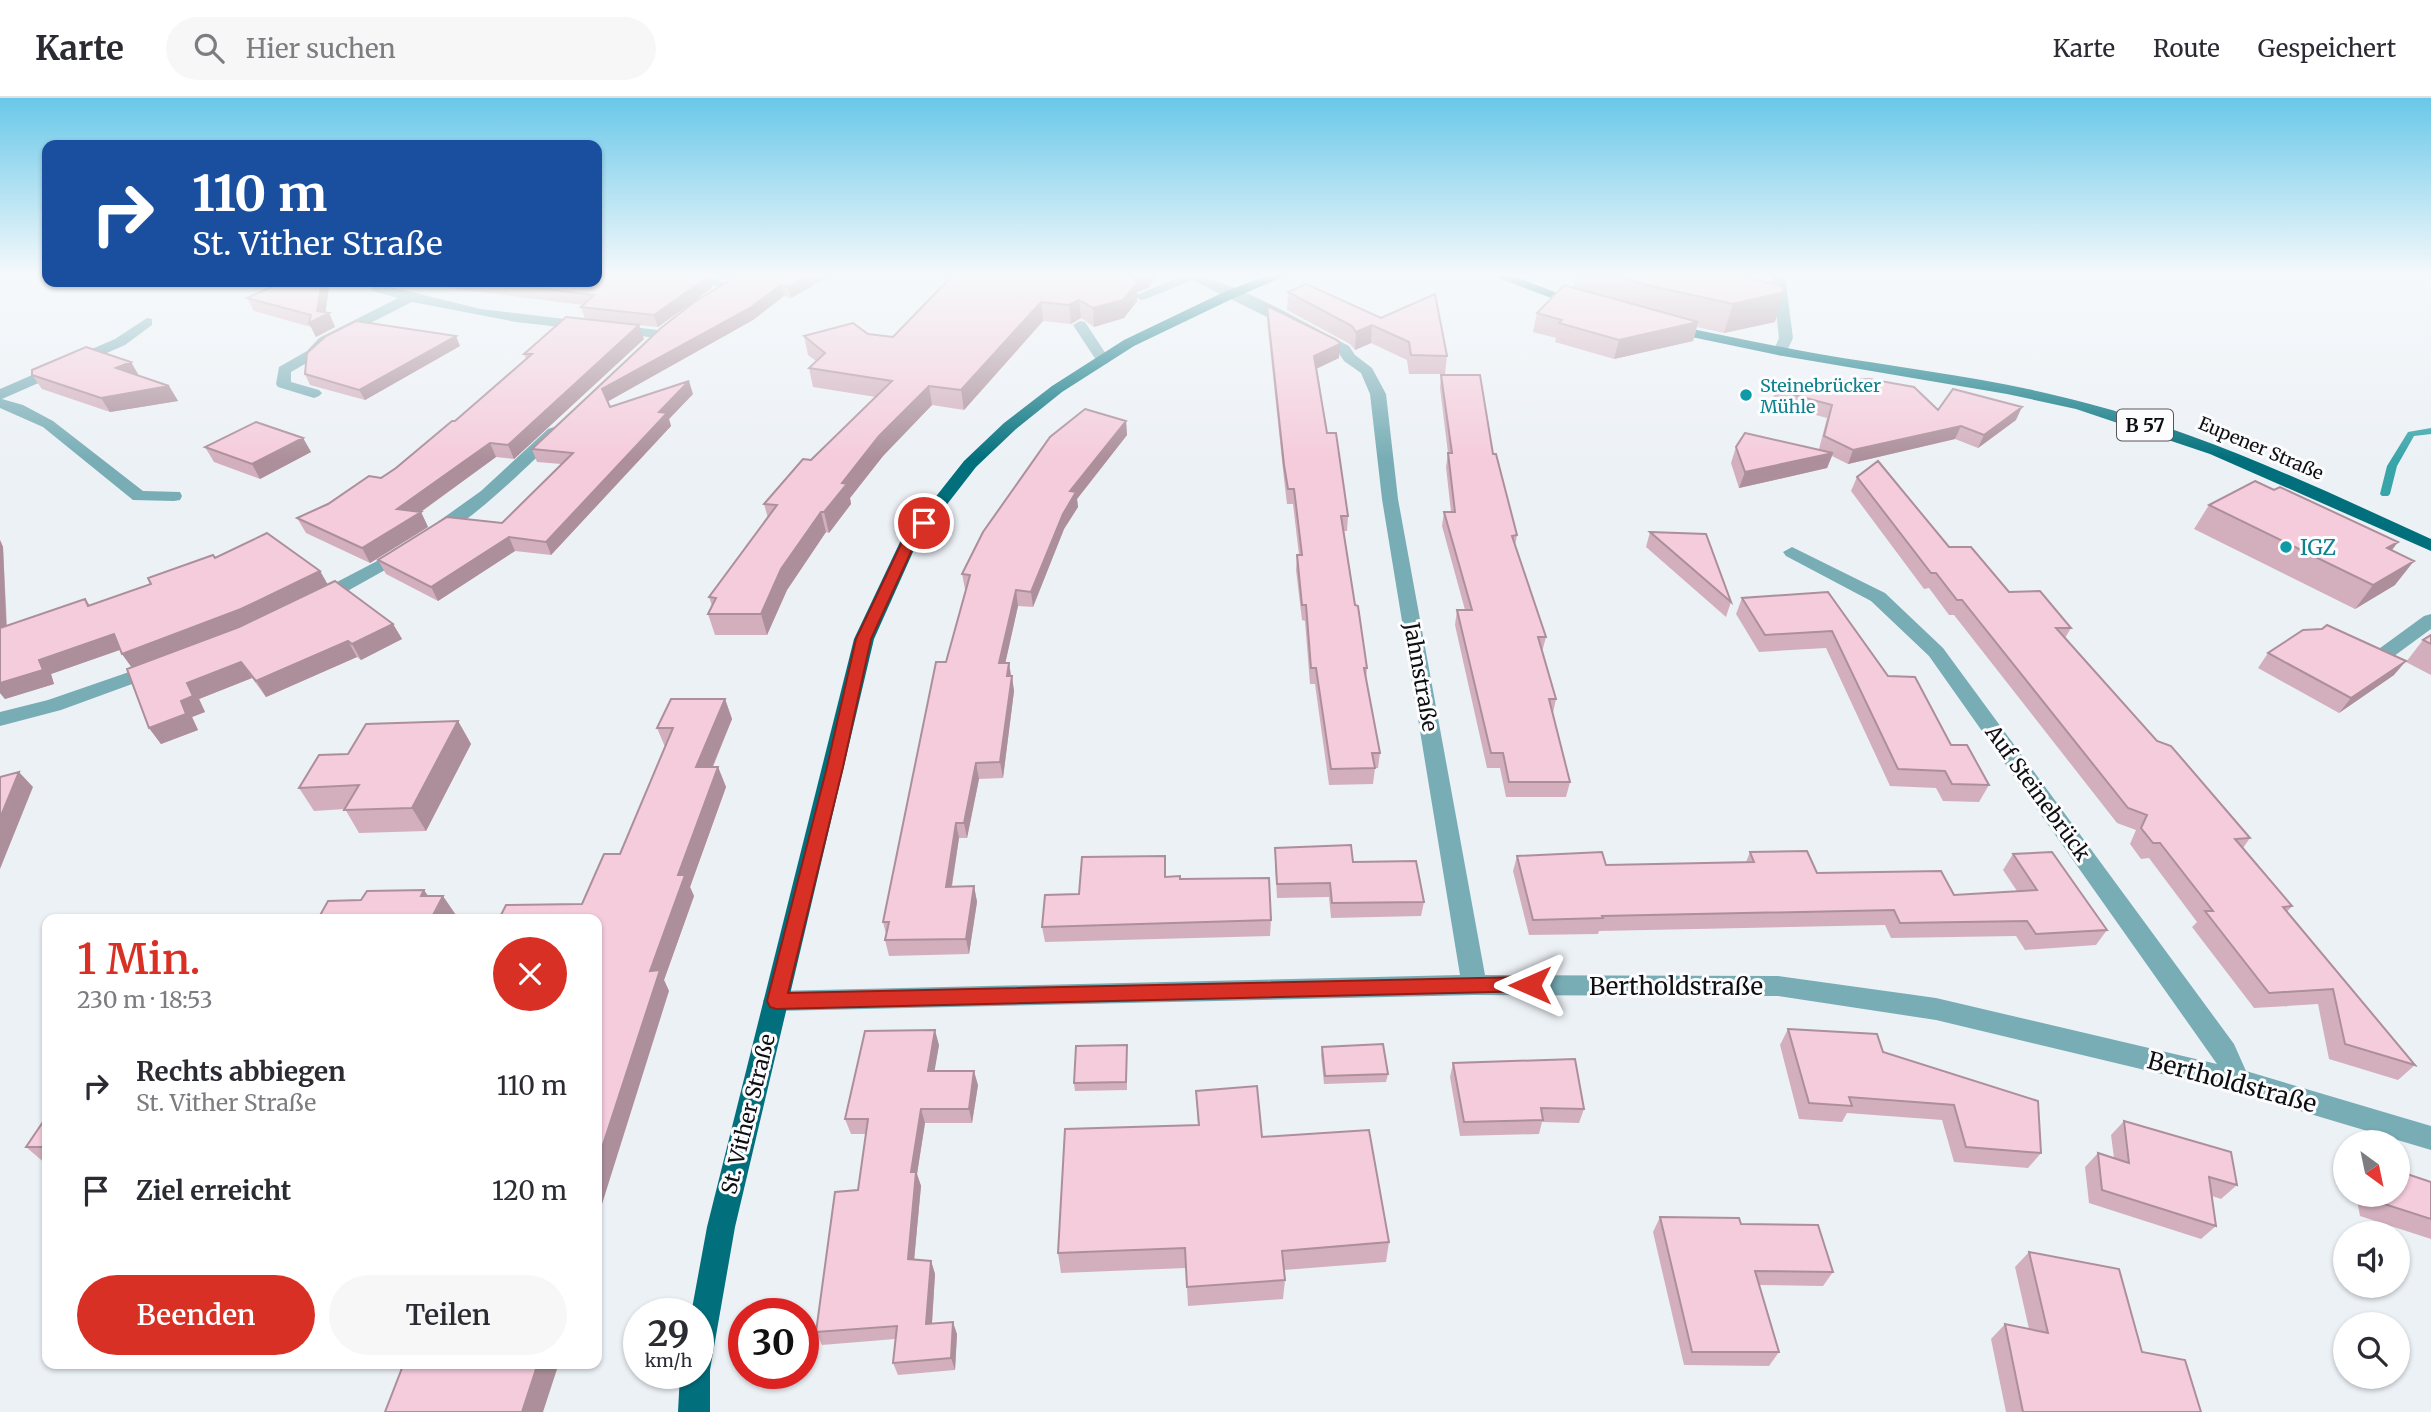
<!DOCTYPE html>
<html lang="de">
<meta charset="utf-8">
<style>
:root{--surface:#fff;--page:#f7f7f7;--text:#2b2b33;--muted:#7c7c81;--line:#e1e1e2;--accent:#d93025}
body{margin:0;font-family:Merriweather,serif;background:var(--page);color:var(--text);height:100vh;display:flex;flex-direction:column;font-size:26px;white-space:nowrap}
*{box-sizing:border-box;margin:0}
p{font-size:23px;color:var(--muted)}
.icon{flex:none;width:38px;height:38px;fill:none;stroke:currentColor;stroke-width:2;stroke-linecap:round;stroke-linejoin:round}
.map{position:relative;flex:1;overflow:hidden}
.side{position:absolute;left:42px;top:816px;width:560px;height:455px;display:flex;flex-direction:column;background:var(--surface);border-radius:14px;box-shadow:0 2px 5px #0004}
.side>*{flex:none}
.banner{position:absolute;left:42px;top:42px;width:560px;height:147px;border-radius:14px;box-shadow:0 2px 5px #0004;background:#1a4fa0;color:#fff;overflow:hidden}
.needle{width:46px;rotate:147deg}
.tools{position:absolute;left:2333px;top:1032px;display:grid;gap:14px}
.tools a{display:grid;place-items:center;width:77px;height:77px;border-radius:50%;background:var(--surface);box-shadow:0 2px 5px #0004;font-size:35px}
.speed{position:absolute;left:623px;top:1200px;display:flex;gap:14px;font-size:35px;font-weight:700;text-align:center}
.speed>*{display:grid;place-content:center;width:91px;height:91px;border-radius:50%;background:var(--surface);box-shadow:0 2px 5px #0004;line-height:1}
.speed small{font-size:18px;font-weight:400}
.speed .limit{border:10px solid #d22;background:#fff;color:#111}
.pin{position:absolute;display:grid;place-items:center;width:60px;height:60px;color:#fff;margin:-30px;border:4px solid #fff;border-radius:50%;box-shadow:0 2px 7px #0007}
.me{position:absolute;width:77px;margin:-38px;rotate:270deg;stroke-linejoin:round;filter:drop-shadow(0 0 5px #0008)}
.turn{display:flex;align-items:center;gap:24px;height:147px;padding:0 35px;font-size:32px}
.turn .icon{width:91px;height:91px;stroke-width:2.5}
.turn b{display:block;font-size:49px;line-height:60px}
.round{display:grid;place-items:center;flex:none;width:74px;height:74px;border-radius:37px;background:var(--page)}
.headline{display:flex;align-items:center;justify-content:space-between;height:119px;padding:0 35px}
h1{font-size:42px;font-weight:600;line-height:52px;color:var(--accent)}
.primary-button{display:flex;gap:14px;margin-top:auto;padding:14px 35px}
.primary-button a{flex:1;height:80px;border-radius:42px;background:var(--accent);color:#fff;font-size:28px;font-weight:600;line-height:80px;text-align:center}
.primary-button a+a{background:var(--page);color:var(--text)}
ul{padding:0;list-style:none}
li{display:flex;align-items:center;gap:21px;height:105px;padding:0 35px}
li div{flex:1}
li b{display:block;font-size:26px}
li em{font-style:normal}
header{display:flex;align-items:center;gap:42px;box-sizing:border-box;height:98px;padding:0 35px;background:var(--surface);border-bottom:2px solid var(--line)}
header strong{font-size:33px}
nav{display:flex;gap:38px;margin-inline-start:auto;font-size:24px}
.search{width:490px;height:63px;background:var(--page);display:flex;align-items:center;gap:18px;box-sizing:border-box;padding:0 24px;border-radius:38px;color:var(--muted);font-size:26px}
.map>svg:first-child{display:block}
.lines{fill:none;stroke-linecap:round;stroke-linejoin:round}
.stream{fill:#39a5a9;fill-rule:evenodd}
.service{fill:#78adb5;fill-rule:evenodd}
.minor{fill:#78adb5;fill-rule:evenodd}
.primary{fill:#01707c;fill-rule:evenodd}
.wall{fill:#d3afbd}
.shaded-wall{fill:#ac8f9a}
.building{fill:#f5ccdc;stroke:#ac8f9a;stroke-width:2}
.route{fill:#d93025;stroke:#8d1f18;stroke-width:2}
.culture-dot{fill:#0f9aa8;stroke:#fdfdff;stroke-width:2.5}
.labels{text-anchor:middle;dominant-baseline:central;stroke-width:6;stroke-linejoin:round;paint-order:stroke}
.far-culture-label{font-size:18px;fill:#0d838f;stroke:#fdfdff;text-anchor:start}
.far-street-label{font-size:18px;fill:#0e0f11;stroke:#fdfdff}
.shield{fill:#fdfdff;stroke:#565658;stroke-width:2}
.shield-label{font-size:19px;font-weight:bold;fill:#0e0f11}
.culture-label{font-size:21px;fill:#0d838f;stroke:#fdfdff;text-anchor:start}
.street-label{font-size:21px;fill:#0e0f11;stroke:#fdfdff}
.near-street-label{font-size:24px;fill:#0e0f11;stroke:#fdfdff}
</style>
<header>
<strong>Karte</strong>
<div class="search"><svg class="icon" aria-label="search" viewBox="0 0 24 24"><circle cx="10" cy="10" r="6"/><path d="M15 15l6 6"/></svg>Hier suchen</div>
<nav><a>Karte</a><a>Route</a><a>Gespeichert</a></nav>
</header>
<div class="map">
<svg width="2431" height="1314" viewBox="0 0 2431 1314">
<rect width="100%" height="100%" fill="#ecf1f6"/>
<g class="lines">
<path class="stream" d="M2431 330V336L2414 338 2397 368 2390 396 2388 398H2382L2380 396 2387 368 2408 334Z"/>
<path class="service" d="M683 177H705L734 188 727 192Z
M1185 177 1200 179 1146 201 1141 202 1134 198Z
M1772 177H1785L1793 240 1785 257 1780 258 1773 254 1779 240Z
M378 186 481 211 658 232 665 236 658 240 516 224 412 204 329 246 317 259 291 274V284L319 292 322 295 319 298 314 300 278 289 276 286 279 269 307 253 319 240 398 200 373 193 371 190Z
M147 220 152 221V227L125 247 2 301 23 307 53 323 143 393 180 394 182 398 180 402 174 403 133 402 43 329 0 310V291L115 241Z
M1080 223 1085 224 1110 262 1108 265 1103 266 1098 265 1073 227Z
M2431 516V531L2390 561H2376L2373 557 2376 553 2424 518Z"/>
<path class="minor" d="M1182 177C1228 177 1306 226 1349 248L1355 257 1372 270 1386 296 1398 401 1485 877 1778 878 1936 900 2217 966 1929 558 1871 503 1786 458 1783 454 1792 449 1885 495 1943 550 2234 946 2246 973 2431 1028V1052L2237 994 1936 922 1778 898 1474 897 776 913 767 910 763 903 767 896 776 893 1460 877 1382 401 1370 296 1361 275 1344 263 1338 254Z
M554 329 560 331 562 334 560 337C539 357 450 447 425 441L422 437 425 433 481 393 548 331Z
M404 449 410 450 413 454 410 458 326 505H312L310 501 312 497Z
M158 564 165 566 168 570 165 574 61 612 0 628V614L48 602Z"/>
<path class="primary" d="M1269 177H1288L1236 199 1134 248 1062 294 1016 331 976 369 917 445 874 541 735 1129 710 1272V1314H678L680 1276H698V1216H691L707 1129 854 541 900 444 964 363 1004 325 1052 288 1124 242 1226 193Z
M1490 177H1510L1587 206 1585 209H1575Z
M1668 226C1718 236 1768 247 1819 256 1908 271 1998 281 2086 305 2206 336 2319 390 2431 441V453L2210 356 2076 311 2007 296 1783 258 1663 233V227Z"/>
</g>
<path class="wall" d="M713 177H733L725 182Z
M739 177H832L791 200 784 198 753 222 608 303 610 309 693 296 669 321 671 328 551 457 515 453 438 503 386 476 378 462 502 425 561 366 537 364 532 351Z
M953 177H1157L1148 190 1137 194V203L1124 220 1094 229 1081 220 1071 226 1043 223 964 312 932 307 883 358 850 400 851 406 829 435 826 434 787 492 767 537H715L708 516 712 508 709 499 768 420 764 406 876 299 813 289 809 270 816 263 808 257 804 238 893 239Z
M1575 177H1750V180L1775 224 1724 235 1697 229 1693 243 1614 261 1555 244 1556 240 1533 234 1537 215 1573 190Z
M401 184H597L712 190 658 229 585 221 581 209 583 207Z
M1288 194 1447 258 1445 276H1409L1407 262 1371 245 1355 252 1350 246 1287 212Z
M247 200 329 215 335 229 316 239 311 229 254 213Z
M1267 208 1339 260 1317 270 1327 335 1348 418 1347 433H1344L1355 507 1367 570 1366 582 1380 655 1378 670H1375L1373 686 1329 687 1315 586H1310L1305 523 1302 522 1296 472 1297 457H1299L1293 406H1287L1284 381 1267 222Z
M644 241 514 361 496 359 421 414 428 429 370 465 306 435 297 420 381 380 396 370 455 323 526 261 524 256Z
M460 248 365 302 310 287 305 276Z
M131 264 139 278 169 288 178 303 110 314 42 291 32 277Z
M1441 277 1493 356 1517 437 1515 448 1546 539 1542 554 1556 601 1553 615 1570 684 1566 699H1506L1500 670H1487L1455 527 1457 512H1465L1442 428 1444 414H1451L1446 369 1448 355 1440 290Z
M1776 288 1938 312 2016 322 1978 350 1955 341 1848 366 1832 358 1827 370 1739 390 1731 365 1736 349 1819 351 1827 320 1772 305Z
M1126 323 1127 337 1077 401 1078 409 1064 431 1033 509 1018 508 1005 565H1009L1014 593 1003 680 979 681 967 740H959L952 789 974 788 977 804 969 856 889 858 885 842 886 836 883 824 946 564 966 491H965L962 476Z
M303 340 311 354 260 381 214 364 205 349Z
M1857 379 2009 494 2071 530 2065 540 2157 643 2250 740 2243 750 2292 808 2287 814 2415 967 2398 982 2329 961 2318 906 2254 910 2192 829 2197 824 2149 760 2141 761 2130 746 2136 732 2117 725 1954 517H1949L1929 490 1924 491 1851 393Z
M2209 407 2392 453 2395 487 2355 511 2194 431Z
M1650 434 1731 504 1726 519 1646 449Z
M0 442 3 449 7 528 85 501 90 507 151 486 215 460 320 473 328 487 393 526 402 541 361 562 357 559 266 599 252 580 199 601 205 614 192 619 198 632 161 646 149 630 132 569 122 556 120 552 51 576 54 586 5 601 0 595Z
M1828 494 1888 578 1989 687 1979 704 1943 703 1936 690 1890 688 1826 550 1759 554 1736 516 1742 500Z
M2431 537V577L2406 564 2423 542Z
M2268 555 2394 577 2339 615 2258 570Z
M725 601 732 621 713 669H718L726 689 690 789 694 798 664 882 669 893 582 806 620 756 665 649 657 630Z
M458 623 471 646 426 733 359 735 345 711 314 713 299 690 348 656Z
M1275 750 1353 764 1424 804 1421 818 1331 820 1329 799 1277 800 1275 764Z
M1750 754 1817 775 1954 797 2017 793 2003 772 2013 756 2107 832 2096 847 2025 852 2016 838 1891 840 1885 827 1599 833 1598 836 1529 837 1513 773 1517 758 1606 767 1746 764Z
M1165 779 1180 781 1271 822 1270 838 1045 844 1042 829 1079 796Z
M1788 931 1883 954 2041 1055 2028 1070 1954 1064 1942 1022 1847 1015 1842 1024 1799 1021 1780 947Z
M939 947 934 973 978 987 972 1025H925L917 1076 921 1088 914 1161 931 1163 935 1176 932 1226 957 1236 955 1272 898 1277 893 1265 895 1241 822 1247 816 1234 858 1092 866 1036H851L845 1021Z
M1127 947V992L1075 993 1074 985Z
M1322 949 1388 976 1386 984 1324 986 1321 957Z
M1453 965 1584 1011 1579 1025 1542 1024 1539 1036 1460 1038 1450 979Z
M1196 993 1262 1039 1389 1144 1386 1164 1284 1172 1285 1182 1283 1201 1188 1208 1186 1170 1061 1175 1058 1155 1198 1027Z
M47 1018V1067L26 1049Z
M2124 1023 2237 1087 2221 1101 2212 1098 2216 1128 2201 1141 2089 1105 2085 1069 2098 1055 2114 1060 2111 1037Z
M2431 1084V1141L2360 1118 2356 1097H2398Z
M1660 1119 1741 1126 1833 1174 1823 1188 1759 1187 1779 1254 1769 1268 1684 1267 1653 1134Z
M2029 1154 2142 1254 2201 1314H2006L1991 1241 2005 1226 2029 1231 2015 1169Z"/>
<path class="shaded-wall" d="M724 177H733L725 182Z
M808 177H832L791 200 788 189Z
M1134 177H1157L1148 190 1137 194V203L1124 220 1094 229 1093 210Z
M1749 177H1750L1745 196 1784 194 1775 224 1724 235 1733 206Z
M709 178 712 190 658 229 654 217Z
M322 184H330L325 217 329 215 335 229 316 239 309 225 317 213Z
M781 187 784 198 753 222 607 304 602 291Z
M1079 202 1081 220 1071 226 1069 207Z
M1041 204 1043 223 964 312 961 292Z
M1698 224 1693 243 1614 261 1619 242Z
M639 227 644 241 514 361 508 347Z
M1372 227 1371 245 1355 252 1356 234Z
M456 238 460 248 365 302 359 292Z
M1340 246 1339 260 1314 272V258Z
M131 264 139 278 116 270Z
M689 283 693 296 669 321 671 328 551 457 546 444 659 314Z
M169 288 178 303 110 314 101 300Z
M929 288 932 307 883 358 850 400 851 406 829 435 824 414 842 385 879 338Z
M2022 309 2016 322 1978 350 1984 337Z
M1126 323 1127 337 1077 401 1078 409 1064 431 1033 509 1031 494 1070 393Z
M1961 328 1955 341 1848 366 1853 352Z
M303 340 311 354 260 381 252 366Z
M490 345 496 359 419 415 421 414 428 429 370 465 362 450 397 411Z
M1833 355 1827 370 1739 390 1745 374Z
M821 414 826 434 787 492 767 537 761 516 781 471Z
M509 439 515 453 438 503 431 489Z
M0 442 3 449 7 546 0 537Z
M2398 444 2380 468 2387 450Z
M2414 463 2395 487 2355 511 2373 487Z
M320 473 328 487 250 525 132 570 122 556Z
M1016 492 1018 508 1002 580 999 565Z
M393 526 402 541 361 562 352 546Z
M114 536 125 550 51 576 54 586 5 601 0 595V577Z
M348 543 357 559 266 599 256 583Z
M2406 563 2394 577 2339 615 2351 600Z
M241 564 252 580 199 601 205 614 192 619 198 632 161 646 149 630 181 603 187 585Z
M1009 565 1011 580 1007 578Z
M1012 578 1014 593 1003 680 1000 664Z
M725 601 732 621 704 689 696 669Z
M458 623 471 646 426 733 412 710Z
M976 665 979 681 967 740 964 725Z
M718 669 726 689 690 789 694 798 664 882 669 893 597 1122V1065L650 873 678 777Z
M19 674 33 689 0 771V720Z
M956 725 959 740 949 804 946 789Z
M974 788 977 804 969 856 966 841Z
M424 792 437 811 443 798 456 817 454 821H431L421 798Z
M935 932 939 947 932 988 928 973Z
M974 973 978 987 972 1025 969 1011Z
M921 1011 925 1025 917 1076 921 1088 913 1174 908 1161 911 1074Z
M931 1163 935 1176 931 1239 926 1226Z
M953 1224 957 1236 955 1272 951 1260Z
M538 1265H559L543 1314H522Z"/>
<path class="building" d="M597 177H707L709 178 654 217 581 209 594 197 487 184H597Z
M739 177H808L788 189 781 187 750 210 602 291 610 309 689 283 659 314 667 315 546 444 509 439 431 489 378 462 447 419 502 425 573 355 532 351 661 230 694 204Z
M953 177H1134L1131 179 1137 185 1123 202 1093 210 1079 202 1069 207 1041 204 961 292 929 288 879 338 842 385 847 386 824 414H821L781 471 761 516H708L716 500 709 499 777 407 764 406 803 361 811 362 892 283 809 270 825 255 804 238 853 225 868 236 893 239Z
M1615 177H1749L1747 180 1783 188 1784 194 1733 206 1647 187Z
M282 184H322L317 213 329 215 309 225 311 217 247 200Z
M1306 186 1381 220 1435 196 1447 258 1411 257 1409 244 1372 227 1356 234 1352 228 1288 194Z
M1564 187 1698 224 1619 242 1559 225 1562 222 1537 215Z
M1267 208 1337 242 1340 246 1314 258 1327 335H1336L1348 418H1341L1355 507 1358 508 1367 570H1364L1380 655H1372L1375 670 1331 671 1316 570H1311L1306 507H1302L1297 457H1302L1294 391H1288L1284 367Z
M566 219 639 227 508 347 490 345 397 411 421 414 362 450 297 420 328 406 369 378 381 380 396 370 452 323H455L532 256H524Z
M356 223 456 238 359 292 305 276 307 255 326 238Z
M86 249 131 264 116 270 169 288 101 300 32 277V272Z
M1441 277H1480L1493 356H1496L1517 437 1512 438 1546 539H1538L1556 601H1549L1570 684H1509L1503 655H1491L1457 512H1472L1444 414H1455L1448 355H1452Z
M1869 281 1914 289 1938 312 1953 291 2022 309 1984 337 1961 328 1853 352 1824 338 1832 307 1776 292V288Z
M1085 311 1126 323 1070 393 1076 394 1063 416 1031 494 1016 492 999 565H1009L1007 578H1012L1000 664 976 665 964 725H956L946 789 974 788 966 841 885 842 889 824H883L936 564H946L970 477 962 476 983 434 1050 339Z
M256 324 303 340 252 366 205 349Z
M1745 335 1833 355 1745 374 1736 349Z
M1878 363 1949 449H1971L2009 494 2040 493 2071 530H2056L2157 643 2171 648 2250 740 2235 741 2292 808 2283 809 2415 967 2345 946 2333 891 2269 895 2205 813H2213L2160 745H2153L2141 730 2147 717 2128 710 1962 502H1957L1936 475H1931L1857 379Z
M2255 383 2274 392 2280 389 2398 444 2387 450 2414 463 2373 487 2209 407Z
M1650 434 1706 436 1731 504Z
M267 435 320 473 241 511 122 556 114 536 39 562 43 572 0 585V530L85 501 88 508 151 486 148 480 213 457 215 460Z
M335 483 393 526 352 546 348 543 256 583 241 564 187 585 193 598 181 603 186 616 149 630 127 571 239 529Z
M1828 494 1888 578 1915 579 1951 647H1967L1989 687 1952 686 1945 673 1898 671 1832 533 1765 537 1742 500Z
M2327 527 2406 563 2351 600 2268 555 2303 532 2322 531Z
M2431 537V546L2423 542Z
M671 601H725L696 669H718L678 777H685L650 873 660 872 597 1065V821H499L506 807 582 806 604 756H620L673 630H657Z
M458 623 412 710 344 712 359 687 299 690 319 657 348 656 366 626Z
M19 674 0 720V679Z
M1351 747 1353 764 1416 763 1424 804 1332 805 1330 785 1277 786 1275 750Z
M1807 753 1817 775 1941 773 1954 797 2037 792 2013 756 2052 754 2107 832 2036 836 2027 823 1900 825 1894 812 1602 818 1603 820 1533 822 1517 758 1602 754 1606 767 1754 764 1750 754Z
M1165 758V779L1180 778V781L1269 780 1271 822 1042 829 1045 797 1079 796 1082 759Z
M424 792 421 798H443L431 821H318L328 803 361 802 367 793Z
M1788 931 1877 936 1883 954 2038 1003 2041 1055 1966 1049 1954 1007 1849 999 1852 1008 1809 1005Z
M935 932 928 973H974L969 1011H921L911 1074H916L908 1161 931 1163 926 1226 953 1224 951 1260 893 1265 897 1228 816 1234 835 1094 858 1092 868 1021H845L865 933Z
M1383 946 1388 976 1325 978 1322 949Z
M1127 947 1126 984 1074 985 1076 948Z
M1575 961 1584 1011 1541 1010 1543 1022 1464 1024 1453 965Z
M1257 988 1262 1039 1369 1032 1389 1144 1282 1153 1285 1182 1187 1189 1185 1150 1058 1155 1065 1031 1199 1027 1196 993Z
M47 1018V1049H26Z
M2124 1023 2231 1054 2237 1087 2209 1079 2216 1128 2102 1092 2098 1055 2129 1065Z
M2398 1073 2431 1084V1121L2378 1104 2377 1097H2398Z
M1660 1119 1739 1120 1741 1126 1818 1127 1833 1174 1755 1173 1779 1254H1692Z
M2029 1154 2119 1171 2142 1254 2185 1262 2201 1314H2023L2005 1226 2048 1235Z
M404 1265H538L522 1314H385Z"/>
<linearGradient id="sky" x2="0" y2="1"><stop stop-color="#69c8e9"/><stop offset="0.49" stop-color="#f6f9fb"/><stop offset="1" stop-color="#f6f9fb" stop-opacity="0"/></linearGradient>
<rect width="2431" height="361" fill="url(#sky)"/>
<path class="route" d="M924 421 931 425 915 445 871 541 843 669 788 895 1530 879 1536 882 1539 887 1536 893 776 911 770 909 767 903 827 669 856 541 902 444 919 422Z"/>
<g class="culture-dot">
<circle cx="1746" cy="297" r="7"/>
<circle cx="2286" cy="449" r="7"/>
</g>
<g class="labels">
<g class="far-culture-label">
<text x="1760" y="287">Steinebrücker<tspan x="1760" dy="21">Mühle</tspan></text>
</g>
<g class="far-street-label">
<text transform="translate(2261 350) rotate(23)">Eupener Straße</text>
</g>
<rect class="shield" x="2117" y="311.5" width="56" height="31" rx="5"/>
<g class="shield-label">
<text x="2145" y="327">B 57</text>
</g>
<g class="culture-label">
<text x="2300" y="449">IGZ</text>
</g>
<g class="street-label">
<text transform="translate(1421 579) rotate(80)">Jahnstraße</text>
<text transform="translate(2038 695) rotate(54)">Auf Steinebrück</text>
<text transform="translate(748 1016) rotate(-76)">St. Vither Straße</text>
</g>
<g class="near-street-label">
<text x="1676" y="888">Bertholdstraße</text>
<text transform="translate(2232 984) rotate(15)">Bertholdstraße</text>
</g>
</g>
</svg>
<div class="tools">
<a><svg class="needle" viewBox="-14 -14 28 28"><path d="M0-13l5 13h-10z" fill="#e53935"/><path d="M0 13l5-13h-10z" fill="#7c7c81"/></svg></a>
<a><svg class="icon" aria-label="sound" viewBox="0 0 24 24"><path d="M4 9h4l5-4v14l-5-4H4zM17 9q2 3 0 6"/></svg></a>
<a><svg class="icon" aria-label="search" viewBox="0 0 24 24"><circle cx="10" cy="10" r="6"/><path d="M15 15l6 6"/></svg></a>
</div>
<div class="speed"><div>29<small>km/h</small></div><div class="limit">30</div></div>
<div class="pin" style="left:924px;top:425px;background:#d93025"><svg class="icon" aria-label="arrive" viewBox="0 0 24 24"><path d="M6 21V4h12l-3 4 3 4H6"/></svg></div>
<svg class="me" style="left:1530px;top:887px" viewBox="-20 -20 40 40"><path d="M0-17L14 15 0 8-14 15z" fill="#d93025" stroke="#fff" stroke-width="4"/></svg>
<div class="banner">
<div class="turn"><svg class="icon" aria-label="right" viewBox="0 0 24 24"><path d="M7 20v-9h11M14 6l5 5-5 5"/></svg><div><b>110 m</b>St. Vither Straße</div></div>
</div>
<section class="side">
<div class="headline"><div><h1>1 Min.</h1><p>230 m · 18:53</p></div><a class="round" style="background:#d93025;color:#fff"><svg class="icon" aria-label="close" viewBox="0 0 24 24"><path d="M6 6l12 12M18 6L6 18"/></svg></a></div>
<ul>
<li><svg class="icon" aria-label="right" viewBox="0 0 24 24"><path d="M7 20v-9h11M14 6l5 5-5 5"/></svg><div><b>Rechts abbiegen</b><p>St. Vither Straße</p></div><em>110 m</em></li>
<li><svg class="icon" aria-label="arrive" viewBox="0 0 24 24"><path d="M6 21V4h12l-3 4 3 4H6"/></svg><div><b>Ziel erreicht</b></div><em>120 m</em></li>
</ul>
<div class="primary-button"><a>Beenden</a><a>Teilen</a></div>
</section>
</div>
